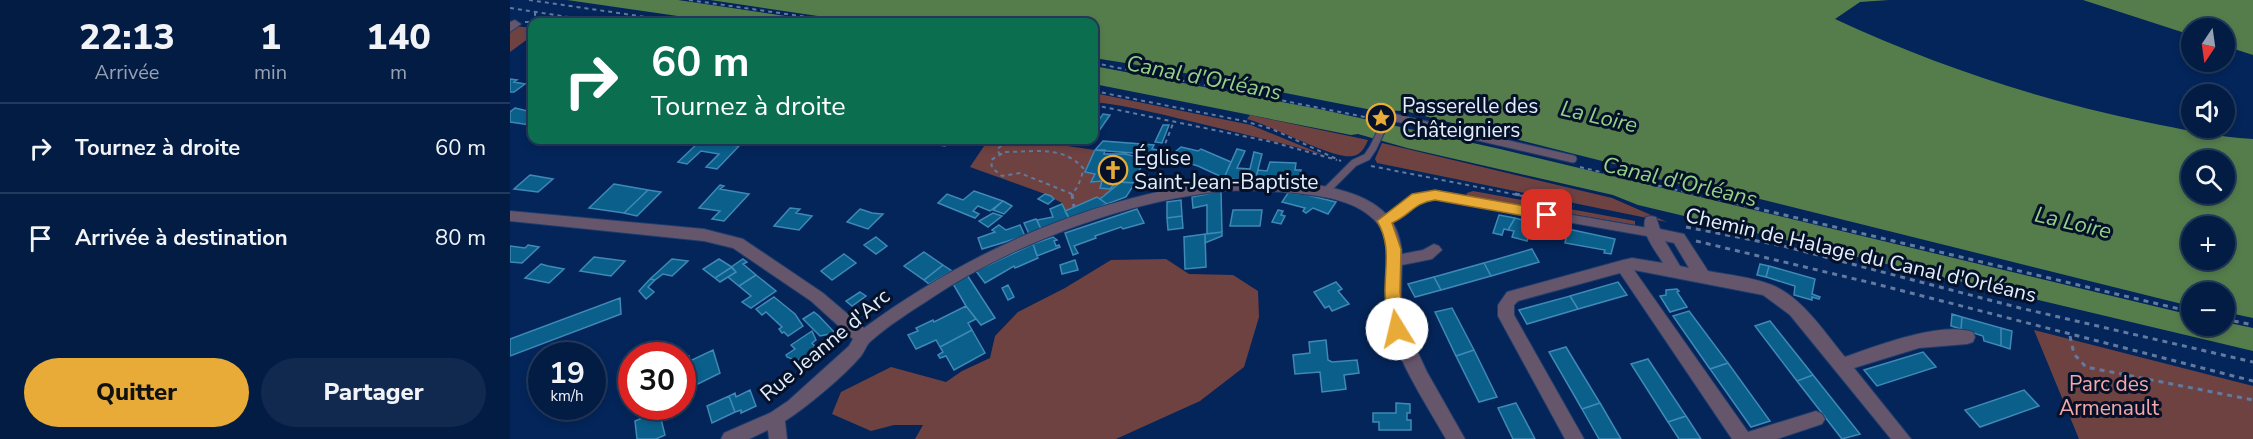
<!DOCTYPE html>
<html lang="fr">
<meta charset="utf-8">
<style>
:root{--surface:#031c44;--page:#11294f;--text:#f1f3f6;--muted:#97a1b2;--line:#243a5d;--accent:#e8ab37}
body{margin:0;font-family:"Nunito Sans",sans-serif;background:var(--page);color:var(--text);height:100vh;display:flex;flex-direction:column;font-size:22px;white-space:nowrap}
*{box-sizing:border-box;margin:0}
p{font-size:20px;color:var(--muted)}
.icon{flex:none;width:33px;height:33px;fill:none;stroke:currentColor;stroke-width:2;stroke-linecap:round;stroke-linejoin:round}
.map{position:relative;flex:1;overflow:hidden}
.side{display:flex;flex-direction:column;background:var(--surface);width:510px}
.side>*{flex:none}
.banner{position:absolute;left:18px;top:18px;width:570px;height:126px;border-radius:12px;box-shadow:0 3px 9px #0003,0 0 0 2px var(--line);background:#0b6e4f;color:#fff;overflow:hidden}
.needle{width:39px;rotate:193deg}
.tools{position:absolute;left:1671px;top:18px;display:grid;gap:12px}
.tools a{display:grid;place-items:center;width:54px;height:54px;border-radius:50%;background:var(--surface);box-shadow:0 3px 9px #0003,0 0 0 2px var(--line);font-size:30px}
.speed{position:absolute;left:18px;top:342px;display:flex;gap:12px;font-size:30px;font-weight:700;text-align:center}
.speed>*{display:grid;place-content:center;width:78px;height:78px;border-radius:50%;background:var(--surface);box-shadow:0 3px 9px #0003,0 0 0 2px var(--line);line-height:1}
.speed small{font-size:15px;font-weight:400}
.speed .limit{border:9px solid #d22;background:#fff;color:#111}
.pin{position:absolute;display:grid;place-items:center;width:51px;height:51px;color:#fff;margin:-26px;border-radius:12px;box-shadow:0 3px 9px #0006}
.me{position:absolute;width:66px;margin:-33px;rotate:351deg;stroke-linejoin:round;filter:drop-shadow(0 0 4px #0008)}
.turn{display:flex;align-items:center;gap:21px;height:126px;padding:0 24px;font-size:27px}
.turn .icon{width:78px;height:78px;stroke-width:2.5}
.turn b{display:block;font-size:42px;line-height:51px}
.eta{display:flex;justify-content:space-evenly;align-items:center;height:102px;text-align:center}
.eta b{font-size:36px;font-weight:800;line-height:42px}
.cta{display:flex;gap:12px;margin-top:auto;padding:12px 24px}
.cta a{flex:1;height:69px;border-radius:36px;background:var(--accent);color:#111;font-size:24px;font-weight:800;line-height:69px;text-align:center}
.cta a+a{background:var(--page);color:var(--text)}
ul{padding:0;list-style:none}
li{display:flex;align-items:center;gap:18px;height:90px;padding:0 24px;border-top:2px solid var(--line)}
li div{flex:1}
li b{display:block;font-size:22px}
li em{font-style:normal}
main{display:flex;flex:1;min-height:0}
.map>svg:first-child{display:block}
.green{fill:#6f4242}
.water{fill:#557d4c;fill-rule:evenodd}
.building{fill:#0a5f8b;stroke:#3f89b7;stroke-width:1.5}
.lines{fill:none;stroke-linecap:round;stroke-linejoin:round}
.lane-far1-casing{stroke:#1f3d6d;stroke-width:9}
.lane-casing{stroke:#1f3d6d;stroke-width:10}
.street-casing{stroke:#1f3d6d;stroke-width:2}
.path-far1{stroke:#63799e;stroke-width:2;stroke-dasharray:4 4;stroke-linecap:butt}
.path{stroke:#63799e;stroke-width:3;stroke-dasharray:5 5;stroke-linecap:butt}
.lane-far1{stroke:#66566b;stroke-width:7}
.lane{stroke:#66566b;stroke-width:8}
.street{fill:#66566b;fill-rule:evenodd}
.lane-bridge-casing{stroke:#1f3d6d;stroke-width:9;stroke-linecap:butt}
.lane-bridge{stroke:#66566b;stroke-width:7}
.route{fill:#e8ab37;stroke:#976f24;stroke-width:1.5}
.labels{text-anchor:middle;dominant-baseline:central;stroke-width:6;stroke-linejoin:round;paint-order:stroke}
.poi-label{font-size:21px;fill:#e4edfa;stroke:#041128;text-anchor:start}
.street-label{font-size:21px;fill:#e4edfa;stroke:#041128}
.park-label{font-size:21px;fill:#f6a7a7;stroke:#041128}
.water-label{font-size:22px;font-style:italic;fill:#96d188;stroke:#041128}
</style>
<main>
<section class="side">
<div class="eta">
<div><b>22:13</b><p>Arrivée</p></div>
<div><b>1</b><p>min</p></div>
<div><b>140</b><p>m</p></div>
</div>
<ul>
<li><svg class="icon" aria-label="right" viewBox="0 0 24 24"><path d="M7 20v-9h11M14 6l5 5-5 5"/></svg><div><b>Tournez à droite</b></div><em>60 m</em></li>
<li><svg class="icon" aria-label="arrive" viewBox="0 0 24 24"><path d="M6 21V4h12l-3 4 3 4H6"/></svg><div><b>Arrivée à destination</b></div><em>80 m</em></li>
</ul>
<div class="cta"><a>Quitter</a><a>Partager</a></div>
</section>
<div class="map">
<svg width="1743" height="439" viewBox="0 0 1743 439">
<rect width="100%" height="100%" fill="#04255a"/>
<path class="green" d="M5 26 22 28V36L0 52V29Z
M584 93 741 125 816 156C777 144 737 135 696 125 658 116 622 106 584 102Z
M740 115 858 140C855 147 851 155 843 156 824 160 761 125 737 119Z
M478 140H516L585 150 576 172 585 174 581 182 592 181 590 188 600 189 603 183 611 182 604 190 592 196 591 199 555 211 552 203 535 194 460 167Z
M872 143 1102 198 1157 222 867 163 865 159Z
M963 191 1125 221V225L956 196 957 193Z
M656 259 679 274 723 275 748 291 749 317 734 367 690 401 606 439H405L413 425H384L361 431 322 414 331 392 381 367 436 382 452 371 480 358 485 336 508 312 555 288 601 260Z
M1524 330 1743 386V439H1569Z"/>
<path class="water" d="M57 0H168L317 22H209Z
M200 0H1379L1350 2 1325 19C1424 65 1529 100 1636 122 1671 129 1706 137 1743 139V318L1715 312 1714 292H1682L1681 306 1672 304 1226 193 1215 194 1125 174 1116 167 895 111 862 110 659 70 584 58V22H348ZM1682 160H1714V194H1682ZM1682 226H1714V260H1682Z
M1573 0H1743V55L1715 46 1714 28H1682L1681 35Z
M584 66 809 109 990 149 1681 315 1682 326H1714L1715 322 1743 328V351L1128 205 1103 195 897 148 848 134 841 135 584 84Z"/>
<path class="building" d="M0 79 7 80 4 82 15 84 4 92H0Z
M5 108 22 112V123L20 125 0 122V112Z
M593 114 600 115 584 138V127Z
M653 125H659L652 143 645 142Z
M191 140 229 146 207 169 196 167 209 154 191 151 177 164 168 162Z
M397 140H440L435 146Z
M593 141 644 145 642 149 649 150 647 155 585 150Z
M671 147 688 151 691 149 721 162 714 178 688 166 659 157Z
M727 149 735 151 727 168 740 169 744 152 752 154 745 181 714 178Z
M585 150H595L594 154H615L624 156V159H635L628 173H632L631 177 627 176 625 183 606 182 600 189 590 188 592 181 581 182 585 174 575 172Z
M760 162 786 163 785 170H791L790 177 783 176 782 183 745 181 748 170 757 171Z
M20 175 43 179 28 192 4 189Z
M611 182 625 183 616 197 597 204 590 199Z
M104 184 138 190 114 213 79 208Z
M210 185 214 186 210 189 239 194 214 221 202 219 210 211 189 208Z
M138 190 151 192 127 216 114 213Z
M464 191 493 201 480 211 468 206 463 211 469 214 465 218 428 203 437 194 453 200Z
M711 191 712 232 697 234V205L683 208 682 197Z
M778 193 793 194 826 202 818 214 803 208 796 213 793 211 795 208 772 202Z
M535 194 541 196 544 199 538 204 528 199Z
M587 197 597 204 560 220 555 211Z
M671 200 672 216 657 218V202Z
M493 201 502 206 494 214 483 210Z
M552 204 560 220 531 229 527 220 543 217 540 209Z
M280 208 290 209 286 213 302 216 289 230 264 226Z
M350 209 362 213 373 214 358 229 337 222Z
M627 209 634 223 613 229 611 227 585 236 586 238 564 246 568 253 563 255 555 233Z
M723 210H752L750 226H720Z
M768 210 773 211 771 215 775 216 771 224 762 222Z
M483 213 492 216 478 227 469 221Z
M989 215 1005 218 998 230 994 229 992 235 983 233Z
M672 216 673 228 658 230 657 218Z
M1005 218 1023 223 1017 241 1002 237 1004 231 998 230Z
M526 219 531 229 519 234 514 223Z
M489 225 496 230 510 225 515 236 472 249 468 238 485 232 482 230Z
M1058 229 1105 239 1101 254 1094 253 1095 250 1055 243Z
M712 232V236L695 243V234Z
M695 234 696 267 675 269 674 237Z
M366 237 377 246 366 254 354 245Z
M543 237 547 240 544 241 546 246 549 245 550 247 527 256 523 244Z
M523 244 528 258 505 268 504 266 475 283 466 271Z
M18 245 29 247 12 263 0 262V246L15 248Z
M1022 249 1029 262 981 276 974 263Z
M414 252 433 265 414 280 394 266Z
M334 254 346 263 322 280 311 271Z
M84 257 115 261 101 276 70 271Z
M162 259 178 261 162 276 153 274 145 280 140 279Z
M209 259 222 267 205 278 193 269Z
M233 259 237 262 233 264 246 275 229 286 218 277 226 272 221 267Z
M565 260 568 270 552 274 550 265Z
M974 263 981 276 931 290 924 277Z
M31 264 38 266 54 269 39 283 15 278Z
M1250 264 1259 266 1256 277 1247 275Z
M433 265 442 271 419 284 414 280Z
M1259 266 1305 279 1302 294 1310 297 1309 299 1302 297V300L1284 295 1285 286 1256 277Z
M222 267 226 272 210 282 205 278Z
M246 275 266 291 241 308 232 302 241 296 229 286Z
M457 275 485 318 471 325 456 306 442 282Z
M924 277 931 290 905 297 898 284Z
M140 279 145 280 138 287 144 292 136 299 129 291Z
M826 282 832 289 828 291 839 304 822 311 819 306 815 308 804 292Z
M1108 282 1117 295 1068 309 1060 296Z
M498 285 504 297 498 300 492 288Z
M1167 289 1169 291 1167 292 1177 307 1160 312 1150 296 1156 295V290Z
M350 292 356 296 342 306 336 301Z
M1060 296 1068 309 1017 324 1009 310Z
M264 297 285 314 293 326 278 336 274 332 272 333 269 329 272 327 256 312 252 315 246 309Z
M110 298 111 314 0 356V339Z
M456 306 466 319 458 323 462 330 430 347 426 340 406 349 398 335 408 331 406 328 423 320 424 322Z
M942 308 964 350 946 356 925 312Z
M1179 311 1218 363 1200 369 1163 316Z
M304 312 309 316 325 333 310 336 293 319Z
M1442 314 1452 317 1451 329 1441 326Z
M1452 317 1491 328V346L1474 341 1473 336 1451 329Z
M1260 321 1303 375 1287 381 1245 326Z
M1491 328 1502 331 1500 349 1491 346Z
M462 330 475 353 444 370 436 356 430 358 428 355 433 352 430 347Z
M302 331 306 340 302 343 312 354 298 363 293 357 287 361 277 357 276 355 285 349 281 345Z
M816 340 818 360 822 362 847 360 849 373 834 375 836 389 812 392 810 372 785 374 783 355 800 353 799 342Z
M1056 347 1065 362 1090 403 1072 409 1039 352Z
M203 350 210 373 188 384 183 369 172 374V359L179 356 180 361Z
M964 350 987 397 969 402 946 356Z
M1413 352 1426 367 1367 386 1354 370Z
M1138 359 1176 416 1158 422 1121 364Z
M1218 363 1260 421 1241 427 1200 369Z
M1303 375 1350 434 1332 439 1287 381Z
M240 390 246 406 231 413V410L225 412 219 396 225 393 226 397Z
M1514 390 1529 406 1470 427 1455 410Z
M219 396 225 412 202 423 197 406Z
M886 403 900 404V413H897V420H901V430H869V422H863V413H886Z
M1006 403 1025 439H1003L988 408Z
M1090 403 1111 439H1089L1072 409Z
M149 411 155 435 146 439H127L125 421Z
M1176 416 1191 439H1169L1158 422Z"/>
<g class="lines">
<g class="lane-far1-casing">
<path id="lane-far1" d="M876 121 878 116 1063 159
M815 192 844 163 857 157 863 148
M919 196H931"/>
</g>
<g class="lane-casing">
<path id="lane" d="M874 221 910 199 925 195 1143 233"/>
</g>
<g class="street-casing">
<path id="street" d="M5 20 11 24 0 32V22Z
M718 181C762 179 846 180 877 215 887 226 891 240 892 254L913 250 924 244 929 246 932 250 922 259 892 265 891 302 896 327 917 372 955 439H936C915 402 883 355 876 312 871 285 887 247 868 224 848 200 813 196 784 193 762 191 739 189 716 191 618 200 502 244 420 299 400 312 379 325 361 341 356 345 355 351 351 356 334 376 297 407 275 421L277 439H259L258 430 239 439H211L214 433 260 413 278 401 339 346 343 339 301 301 223 248 194 241 0 221V211L194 229 233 239 313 293 354 328C459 251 586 194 718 181Z
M1141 216 1146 217 1150 229 1174 234 1198 271C1219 275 1242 277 1262 285 1293 298 1314 332 1335 357 1366 346 1431 321 1463 332L1465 337 1463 342 1457 344 1409 348 1344 368 1401 439H1381L1280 315 1253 295 1124 270 1238 432 1306 411 1312 414 1315 419 1312 424 1267 439H1222L1110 273 1008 301 1004 305V315L1074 439H1055L988 316V305L997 292 1113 260 1122 258 1153 263C1146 251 1129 232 1136 217ZM1155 241 1164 243 1179 268 1170 266Z"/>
</g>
<path class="path-far1" d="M19 0 170 22
M179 0 332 22
M0 8 91 22
M25 12V15L42 21 40 22
M15 22H30
M584 63 865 119
M584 91 734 121 762 129 831 161
M584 105 762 142 827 160
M495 152C525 152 553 145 574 169L568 186 562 194 510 173 492 176 482 168 481 160Z
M490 155 487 149 500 140
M861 166 1013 196
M1070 167 1192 196
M636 178 650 157 664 121"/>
<path class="path" d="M562 194 564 207
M1005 194 1064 206
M1186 194 1682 312
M1176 227 1273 246 1510 308 1743 362
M1186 241 1366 284 1743 381
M1714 319 1743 325
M1560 336 1564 354 1576 367 1743 400"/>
<use href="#lane-far1" class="lane-far1"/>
<use href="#lane" class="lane"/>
<use href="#street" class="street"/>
<g class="lane-bridge-casing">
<path id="lane-bridge" d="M863 148 876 121"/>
</g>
<use href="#lane-bridge" class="lane-bridge"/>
</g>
<path class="route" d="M925 190 1037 210 1044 215 1037 220 925 200C903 203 901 215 882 223L891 249 890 292 895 329 893 333H882L880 329C878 316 875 303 875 291 875 266 881 244 867 221L902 194Z"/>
<defs>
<g id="sight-ring" transform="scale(1.5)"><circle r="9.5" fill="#041128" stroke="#e8ab37" stroke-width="1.5"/><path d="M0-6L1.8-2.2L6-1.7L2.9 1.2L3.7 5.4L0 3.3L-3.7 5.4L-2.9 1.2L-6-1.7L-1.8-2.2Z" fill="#e8ab37"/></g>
<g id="church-ring" transform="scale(1.5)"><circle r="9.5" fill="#041128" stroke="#e8ab37" stroke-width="1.5"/><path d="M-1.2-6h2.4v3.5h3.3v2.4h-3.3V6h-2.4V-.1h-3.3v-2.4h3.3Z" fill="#e8ab37"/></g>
</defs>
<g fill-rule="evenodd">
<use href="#sight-ring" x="871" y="118"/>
<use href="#church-ring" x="603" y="170"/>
</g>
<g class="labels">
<g class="poi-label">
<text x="892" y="106">Passerelle des<tspan x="892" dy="24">Châteigniers</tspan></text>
<text x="624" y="158">Église<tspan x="624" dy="24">Saint-Jean-Baptiste</tspan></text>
</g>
<g class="street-label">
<text transform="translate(1351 255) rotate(13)">Chemin de Halage du Canal d'Orléans</text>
<text transform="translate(315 345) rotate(-40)">Rue Jeanne d'Arc</text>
</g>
<g class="park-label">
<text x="1599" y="384">Parc des<tspan x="1599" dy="24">Armenault</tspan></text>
</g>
<g class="water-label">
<text transform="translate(694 78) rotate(11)">Canal d'Orléans</text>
<text transform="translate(1089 117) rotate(13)">La Loire</text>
<text transform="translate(1170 182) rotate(13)">Canal d'Orléans</text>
<text transform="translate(1563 223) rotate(13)">La Loire</text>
</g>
</g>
</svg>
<div class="tools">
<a><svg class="needle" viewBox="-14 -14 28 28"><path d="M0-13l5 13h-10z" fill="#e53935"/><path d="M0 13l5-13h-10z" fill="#97a1b2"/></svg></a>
<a><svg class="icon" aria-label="sound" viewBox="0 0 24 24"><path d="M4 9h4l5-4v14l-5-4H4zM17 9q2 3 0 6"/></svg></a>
<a><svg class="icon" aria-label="search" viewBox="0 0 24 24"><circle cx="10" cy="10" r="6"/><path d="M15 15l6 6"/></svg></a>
<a>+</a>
<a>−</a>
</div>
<div class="speed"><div>19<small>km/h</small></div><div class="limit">30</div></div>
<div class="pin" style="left:1037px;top:215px;background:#d93025"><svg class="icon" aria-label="arrive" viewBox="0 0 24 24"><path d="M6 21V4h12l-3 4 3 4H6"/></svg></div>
<svg class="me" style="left:887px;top:329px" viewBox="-20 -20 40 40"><circle r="19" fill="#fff"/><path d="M0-13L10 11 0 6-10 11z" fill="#e8ab37"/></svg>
<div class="banner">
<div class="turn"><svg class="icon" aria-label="right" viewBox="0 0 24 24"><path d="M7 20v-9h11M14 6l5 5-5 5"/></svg><div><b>60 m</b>Tournez à droite</div></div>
</div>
</div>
</main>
